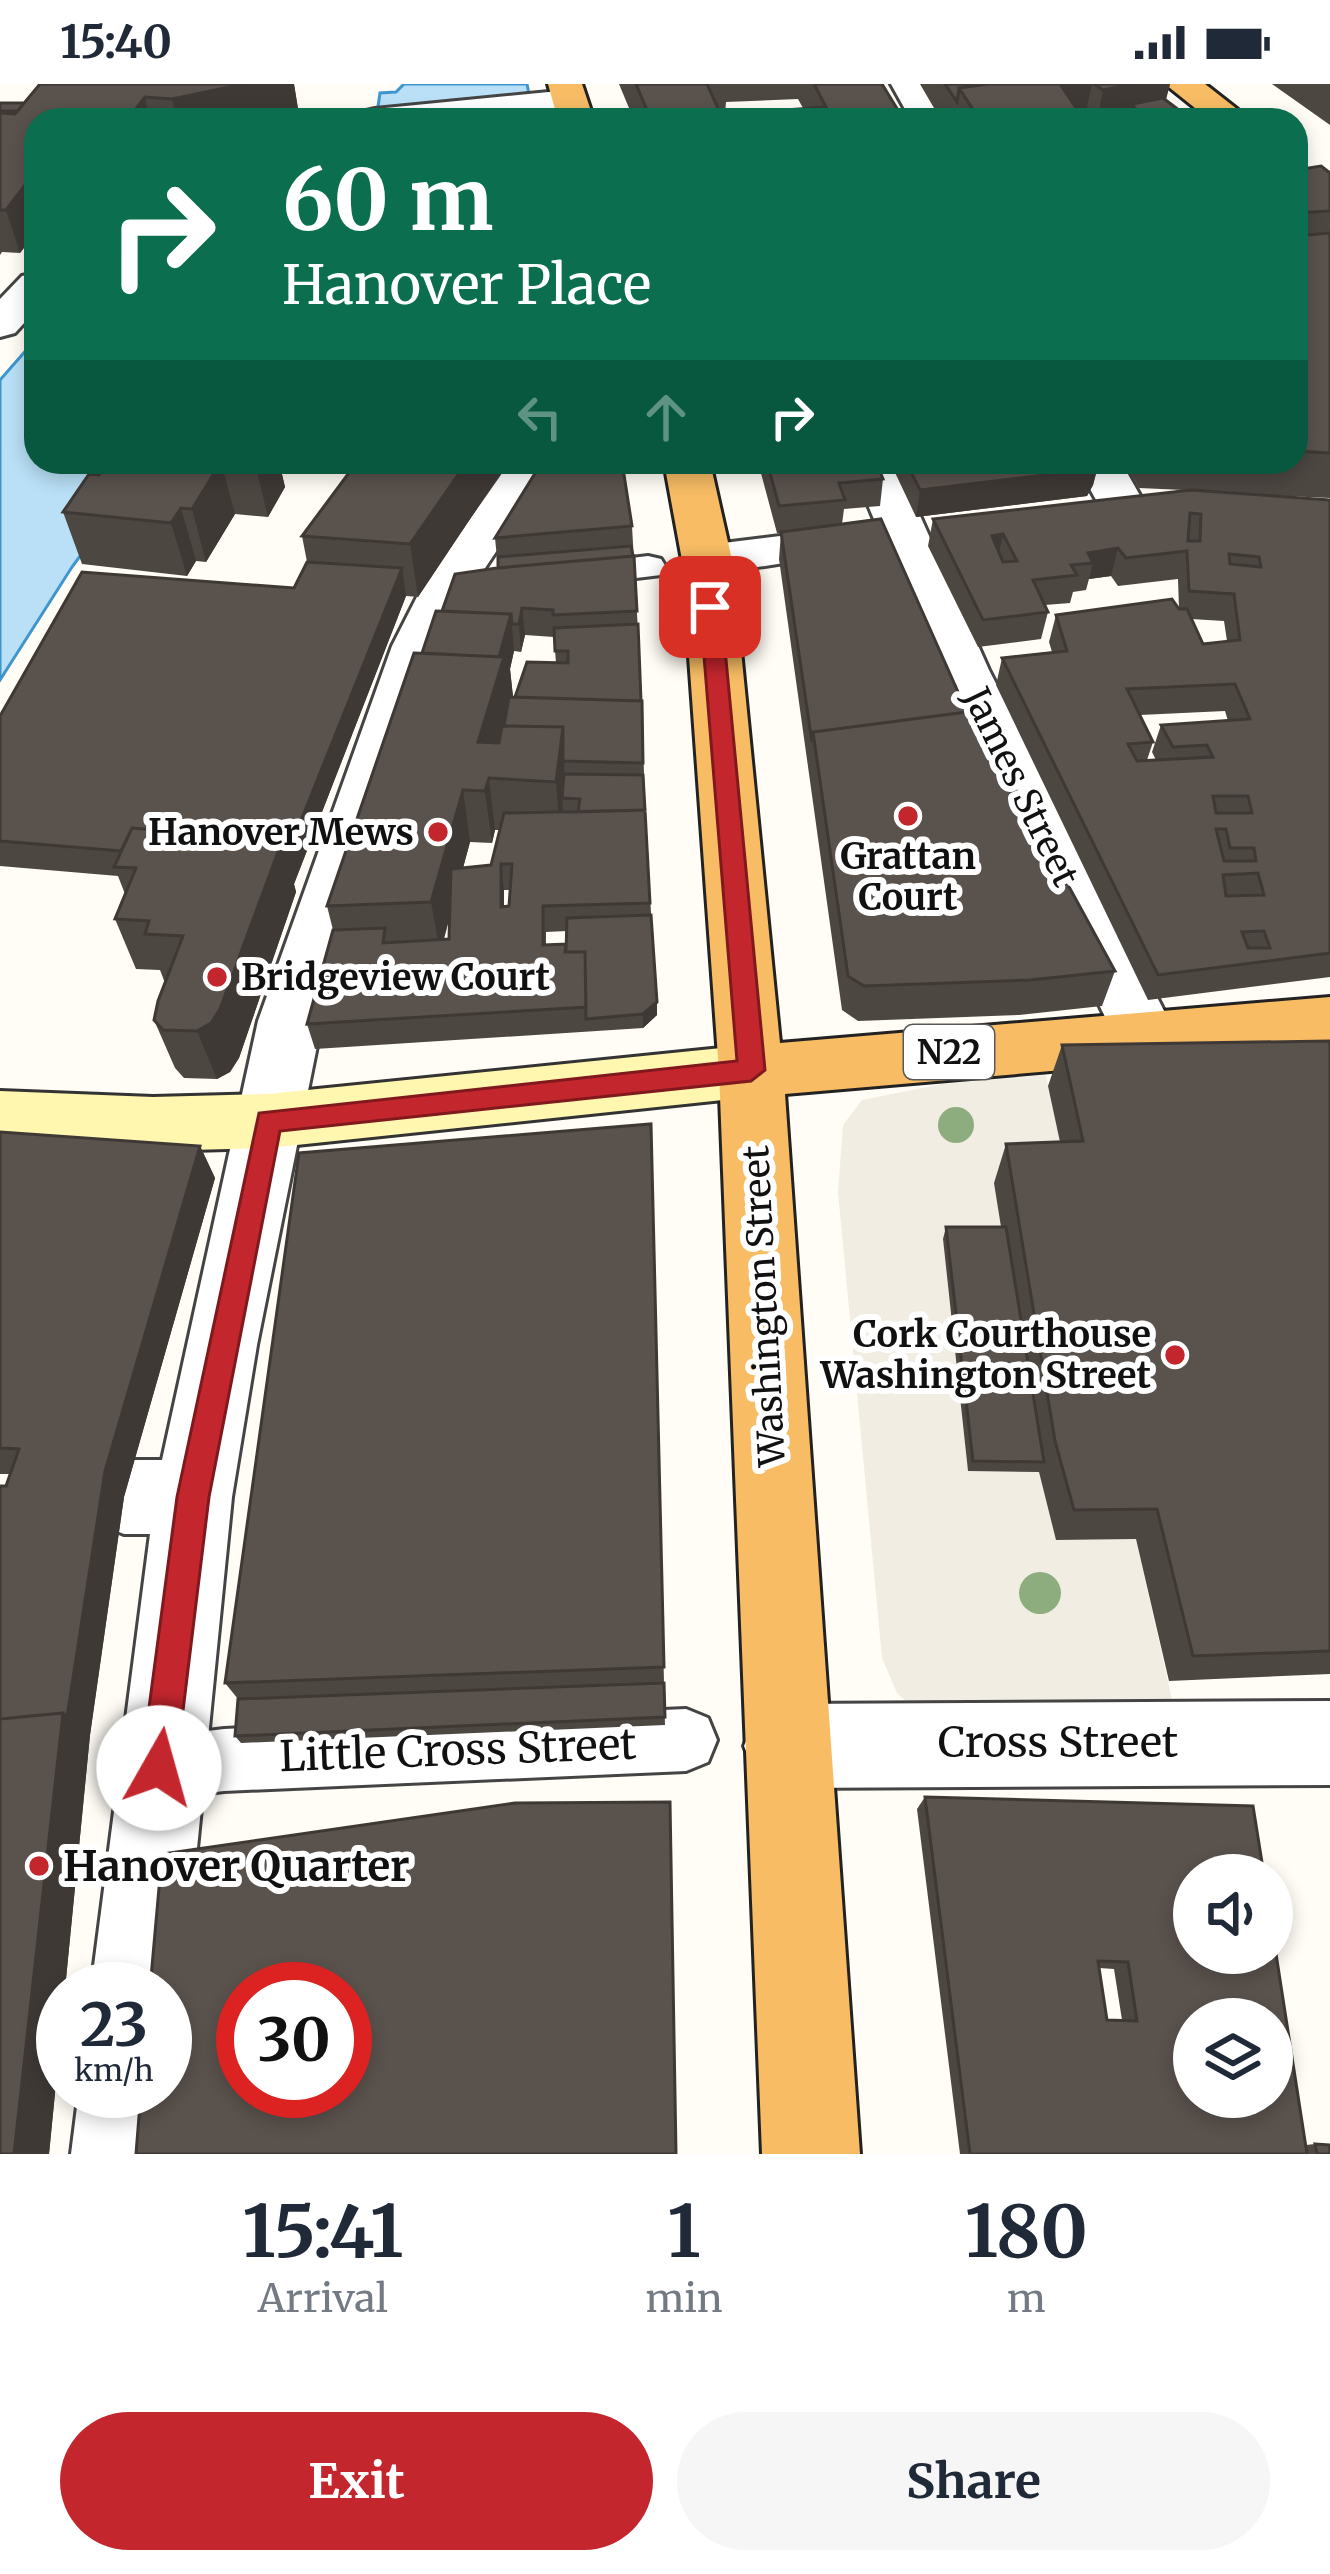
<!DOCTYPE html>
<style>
:root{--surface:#fff;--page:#f6f6f7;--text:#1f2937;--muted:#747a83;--accent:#c4262e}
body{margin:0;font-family:Merriweather,serif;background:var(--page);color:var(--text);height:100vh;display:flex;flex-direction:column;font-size:45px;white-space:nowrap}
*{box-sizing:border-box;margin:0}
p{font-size:39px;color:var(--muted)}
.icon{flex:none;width:66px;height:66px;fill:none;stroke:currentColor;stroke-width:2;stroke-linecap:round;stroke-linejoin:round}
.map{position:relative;height:2070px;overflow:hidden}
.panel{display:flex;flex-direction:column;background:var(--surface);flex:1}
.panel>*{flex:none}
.banner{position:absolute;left:24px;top:24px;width:1284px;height:366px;border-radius:36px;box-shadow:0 6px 18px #0003;background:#0b6e4f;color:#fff;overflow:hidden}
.controls{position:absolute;left:1173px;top:1770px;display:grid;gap:24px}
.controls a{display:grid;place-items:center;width:120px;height:120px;border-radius:50%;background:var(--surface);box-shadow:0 6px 18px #0003;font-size:60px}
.speed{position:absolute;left:36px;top:1878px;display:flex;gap:24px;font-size:60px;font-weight:700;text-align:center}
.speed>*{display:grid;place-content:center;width:156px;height:156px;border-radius:50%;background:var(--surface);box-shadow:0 6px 18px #0003;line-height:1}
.speed small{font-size:30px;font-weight:400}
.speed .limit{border:18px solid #d22;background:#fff;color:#111}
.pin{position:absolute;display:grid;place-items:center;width:102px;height:102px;color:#fff;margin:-51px;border-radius:24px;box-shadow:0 6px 18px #0006}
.me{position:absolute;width:132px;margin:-66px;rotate:7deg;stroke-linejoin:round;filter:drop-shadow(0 0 9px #0008)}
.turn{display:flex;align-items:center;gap:42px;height:252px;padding:0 60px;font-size:54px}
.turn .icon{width:156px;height:156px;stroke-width:2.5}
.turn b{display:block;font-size:84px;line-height:102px}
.lanes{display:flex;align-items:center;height:114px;padding:0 60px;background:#0003;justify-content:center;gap:60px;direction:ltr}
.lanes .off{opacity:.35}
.eta{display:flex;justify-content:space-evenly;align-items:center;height:204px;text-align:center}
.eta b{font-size:72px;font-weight:700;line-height:84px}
.primary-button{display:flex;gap:24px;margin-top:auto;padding:24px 60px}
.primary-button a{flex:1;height:138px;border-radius:72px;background:var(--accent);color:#fff;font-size:48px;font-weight:700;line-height:138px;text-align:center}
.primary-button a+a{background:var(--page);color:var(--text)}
.status{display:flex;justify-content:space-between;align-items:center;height:84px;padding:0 60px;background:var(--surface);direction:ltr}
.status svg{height:33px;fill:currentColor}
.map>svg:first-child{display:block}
.plaza{fill:#f1ede2}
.water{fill:#b9e0f7;stroke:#3f96cf;stroke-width:3}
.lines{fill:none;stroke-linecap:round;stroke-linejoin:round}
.pedestrian-casing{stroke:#444;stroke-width:6}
.minor-casing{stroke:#444;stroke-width:6}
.tertiary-casing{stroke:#444;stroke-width:6}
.secondary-casing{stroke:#333;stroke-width:6}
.trunk-casing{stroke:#222;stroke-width:6}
.pedestrian{fill:#fff;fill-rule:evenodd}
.minor{fill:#fff;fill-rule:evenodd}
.tertiary{fill:#fff;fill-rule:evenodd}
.secondary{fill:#fff6b0;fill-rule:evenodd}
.trunk{fill:#f7bc64;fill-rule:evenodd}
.tree{fill:#8dad7f}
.wall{fill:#4d4742;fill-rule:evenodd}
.shaded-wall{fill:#3f3936}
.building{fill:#5a524d;stroke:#3f3936;stroke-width:3;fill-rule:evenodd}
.route{fill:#c4262e;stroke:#7f191e;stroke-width:3}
.poi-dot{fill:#c4262e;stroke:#fff;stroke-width:4.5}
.labels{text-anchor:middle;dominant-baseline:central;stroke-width:12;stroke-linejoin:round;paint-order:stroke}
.shield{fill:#fff;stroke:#585858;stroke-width:3}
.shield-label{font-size:33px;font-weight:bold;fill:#111}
.street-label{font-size:36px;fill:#111;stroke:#fff}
.poi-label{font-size:36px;font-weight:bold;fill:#111;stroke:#fff;text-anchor:end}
.near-street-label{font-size:42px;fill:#111;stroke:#fff}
.near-poi-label{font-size:42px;font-weight:bold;fill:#111;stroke:#fff;text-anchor:start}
</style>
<div class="status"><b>15:40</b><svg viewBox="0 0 49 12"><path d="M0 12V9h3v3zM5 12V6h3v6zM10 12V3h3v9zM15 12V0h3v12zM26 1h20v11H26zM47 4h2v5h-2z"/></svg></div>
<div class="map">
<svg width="1330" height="2070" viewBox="0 0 1330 2070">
<rect width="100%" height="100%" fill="#fffdf5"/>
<path class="plaza" d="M1046 991 1068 1096 995 1099 1002 1155 943 1156 968 1387 1039 1388 1057 1456 1136 1455 1173 1620 926 1635 897 1609 882 1574 838 1108 843 1041 862 1016 942 1000Z"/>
<path class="water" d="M404 0H527L534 36H376L380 9 396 8Z
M36 255V378H149L72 483 0 596V296Z"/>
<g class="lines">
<g class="pedestrian-casing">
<path id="pedestrian" d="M648 472 661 475 666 483 661 491 570 502 557 499 552 491 557 483Z
M686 1625 708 1634 717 1656 708 1678 686 1687 224 1707 159 1715 137 1706 128 1684 137 1662 159 1653 224 1645Z"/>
</g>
<g class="minor-casing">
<path id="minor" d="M891 0H925L947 36H911Z
M510 378H556L471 505 444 562 322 937 257 1261 232 1413 183 1905 165 1939V1905H91L150 1450H124L97 1439 85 1413 97 1387 124 1376H162L258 937 392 562 421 505Z
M850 378H896L989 586 1178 954 1168 972 1146 979 1124 972 937 586 886 463 707 491 690 487 682 476 690 465 707 461 876 440Z
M1075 378H1121L1146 422 1139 432 1122 436 1105 432Z
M1330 1617V1701L786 1704 756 1692 744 1662 756 1632 786 1620Z
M165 1984 175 2007 169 2070H71L79 2007H165Z"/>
</g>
<g class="tertiary-casing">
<path id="tertiary" d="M569 6 582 9 587 17 582 25 484 36H357L362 28 375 25Z
M36 189V226L15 249 0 253V215L22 192Z"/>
</g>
<g class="secondary-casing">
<path id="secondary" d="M751 961 774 969 783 987 774 1005 751 1013 268 1064 153 1067 0 1061V1007L153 1013 268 1010Z"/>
</g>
<g class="trunk-casing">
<path id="trunk" d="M548 0H582L594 36H558Z
M1165 0H1205L1251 36H1210Z
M664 378H710L732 476 780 959 1330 913V963L785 1010 860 2070H762L719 987 682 476Z"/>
</g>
<use href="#pedestrian" class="pedestrian"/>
<use href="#minor" class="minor"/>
<use href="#tertiary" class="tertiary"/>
<use href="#secondary" class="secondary"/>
<use href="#trunk" class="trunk"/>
</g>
<g class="tree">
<circle cx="956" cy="1041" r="18"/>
<circle cx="1040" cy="1509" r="21"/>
</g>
<path class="wall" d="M294 0 299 31 277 36H36V148L20 169 2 168 0 171V19H24Z
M619 0H882L904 36H634ZM798 15 803 24 725 30 726 18Z
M920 0H1170L1165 16 1192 36H941Z
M1272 0H1330V41Z
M1296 86 1330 89V414L1241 410 1330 416V893L1148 916 996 601 1002 574 1052 568 1049 558 1056 531 1179 525 1178 495 1118 502 1111 492 1089 495 1086 506 1073 508 1070 519 1045 521 1048 528 1041 555 978 563 928 462 933 435 1184 406 1139 404 1124 378H1296ZM1191 535 1224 537 1227 557 1203 560ZM1225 627 1228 637 1161 641 1152 668 1156 676H1147L1153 658 1140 631Z
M108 378H279L285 403 268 433 235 430 206 478 196 477 187 492 82 480 63 428 99 391Z
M508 378 418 513 406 512 294 800 296 808 239 974 230 988 217 995 184 994 175 984 154 936 165 899 160 886 136 885 115 835 125 810 118 792 0 782V632L294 504 307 478 302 452Z
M758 378H876L883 395 880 422 844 425 842 440 967 628 1115 887 1102 922 1019 931 858 937 842 926 779 475 781 449H777Z
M890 378H1099L1093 401 1087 412 916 433Z
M632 442 642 617 645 726 657 931 643 944 315 965 307 940 333 846 327 822 422 569 442 527 498 484 495 454ZM525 551 554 553 556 579 515 613H513L510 585 514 567 521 568ZM495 746H500L491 781 463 784 470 758 492 759ZM504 806H510L509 822 504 823ZM450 832 449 855H444ZM567 847 566 860 546 861V848Z
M1330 957V1590L1169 1597 1136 1455 1056 1456 1039 1388 968 1387 943 1155 946 1143H1001L994 1099 1006 1060 1060 1058 1048 1002 1062 961Z
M651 1040 665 1641 241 1659 235 1652 238 1615 225 1599Z
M0 1048 200 1062 215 1094 124 1413 90 1651 65 1905H63V1928L49 2070 6 1402 10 1390H0Z
M925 1713 1253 1722 1306 2061 1315 2060 1330 2070H960L917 1725ZM1099 1884 1114 1885 1122 1936H1107Z"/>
<path class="shaded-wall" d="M244 0H294L299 31 277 36H177L172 15Z
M945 0H1092L1085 33Z
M1132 0H1170L1166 16 1099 27 1103 6Z
M145 13 150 36H127Z
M36 87V148L20 169 6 126Z
M221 378 235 430 206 478 192 425Z
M249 378H279L285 403 268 433 255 380Z
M467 378H508L418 513 410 460Z
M1099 378 1093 401 1087 412 916 433 920 406Z
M181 424 196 477 187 492 171 439Z
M1003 450 997 478 992 452Z
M1118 464 1111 492 1089 495 1093 479 1088 469Z
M402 484 406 512 294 800 296 808 239 974 230 988 217 995 197 947Z
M522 524 525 551 521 568 519 540Z
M511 530 514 567 510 585 513 613 489 696 495 746 492 759 478 658Z
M563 643 565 704 562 714 563 726 560 750 556 698Z
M463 706 470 758 440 868 431 818Z
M501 780 504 806V849L501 823Z
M657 918V931L643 944V930Z
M200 1062 215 1094 124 1413 90 1651 65 1905H63V1928L49 2070H14L63 1629 105 1387Z"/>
<path class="building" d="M40 0H244L172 15 145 13 127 36H36V87L6 126H0V29L15 30Z
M636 0H707L721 31 826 23 814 0H882L904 36H651Z
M945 0H988L959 4 957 18Z
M988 0H1060L1078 27 1134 23 1147 36H980L959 4Z
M1094 0H1132L1103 6Z
M1163 14 1192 36H1147L1134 23 1112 24Z
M0 19H24L18 27H0Z
M1321 82 1330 89V127L1296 129V86Z
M1330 149V369L1296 367V152Z
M108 378H221L192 425 181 424 171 439 63 428 89 390 99 391Z
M357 378H467L410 460 302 452Z
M542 378H622L632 442 495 454Z
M767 378H876L883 395 839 399 845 416 779 422Z
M906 378H1098L1094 385 920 406Z
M1191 406 1330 416V869L1158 891 1002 574 1067 567 1056 531 1172 515 1179 525H1187L1203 560 1240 556 1234 510 1189 507 1187 467 1126 474 1118 464 1088 469 1093 479 1071 481 1077 491 1033 496 1048 528 983 536 933 435ZM1190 429 1201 430 1200 457H1188ZM1003 450 1017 477 1003 478 992 452ZM1229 470 1259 473 1261 483 1230 480ZM1235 600 1250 635 1161 641 1173 663 1207 661 1213 673 1137 677 1128 660 1153 658 1127 605ZM1213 712H1248L1252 729H1216ZM1216 745H1226L1230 764H1254L1256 777H1224ZM1258 789 1264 811 1226 812 1223 791ZM1264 847 1270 864H1248L1242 848Z
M881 435 967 628 813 648 812 658 781 448Z
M631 462 633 472 498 484V473Z
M634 472 637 527 553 531V526L522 524 519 540H512L511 530 442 527 455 490 497 484Z
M307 478 402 484 286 774 282 757 132 744 121 767 0 757V632L82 488 294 504Z
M436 527 511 530 499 573 422 569Z
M638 540 641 617 515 613 527 578 568 579V567H555L554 544Z
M414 569 504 573 478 658 499 659 502 642 563 643 556 698 489 694 485 707 463 706 431 818 327 822Z
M509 613 642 617 643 679 563 677V643L504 642Z
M973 627 1115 887 1030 896 864 902 848 892 813 648Z
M564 690 643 691 645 726 578 728 580 715 562 714Z
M645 726 650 819 543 822V861L566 860 565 868H585L586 923 307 940 333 846 385 844 383 859 449 855 451 785 491 781 504 729ZM501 780H512L509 822 501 823Z
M132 744 282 757 220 925 211 939 197 947 163 946 154 936 158 917 183 852 145 850 149 837 115 835 136 784 114 783Z
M651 831 657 918 643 930 586 935 585 868H566L567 834Z
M1330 957V1567L1193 1572 1157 1425 1074 1426 1055 1357 1006 1060 1083 1057 1062 961Z
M651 1040 664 1583 225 1599 299 1069Z
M0 1048 200 1062 105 1387 67 1633 63 1629 0 1635V1402H6L19 1365 0 1364Z
M946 1143H1006L1044 1378 973 1377Z
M664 1599 665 1633 235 1652 238 1615Z
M63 1629 14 2070H0V1635Z
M925 1713 1253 1722 1264 1791H1194V1869H1272V1844L1307 2070H970ZM1098 1877 1128 1878 1137 1937 1107 1936ZM1194 1935H1272V2013H1194Z
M670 1718 676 2070H136L141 2007H165V1905H150L162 1770 515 1719ZM243 1905H345V2007H243Z
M1315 2060 1330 2061V2070H1317Z"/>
<path class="route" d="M710 516 721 523 765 986 751 997 280 1047 209 1413 176 1684 171 1696 159 1701 146 1696 141 1684 177 1413 259 1029 737 977 700 523Z"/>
<g class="poi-dot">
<circle cx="908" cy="732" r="12"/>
<circle cx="438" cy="748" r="12"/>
<circle cx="217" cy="893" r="12"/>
<circle cx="1175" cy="1271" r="12"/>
<circle cx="39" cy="1782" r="12"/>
</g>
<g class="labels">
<rect class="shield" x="904" y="941" width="90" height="54" rx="9"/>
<g class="shield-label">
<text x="949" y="968">N22</text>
</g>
<g class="street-label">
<text transform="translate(1021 703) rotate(64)">James Street</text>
<text transform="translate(764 1222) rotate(-93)">Washington Street</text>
</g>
<g class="poi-label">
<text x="414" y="748">Hanover Mews</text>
<text x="908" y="772" text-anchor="middle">Grattan<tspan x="908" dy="41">Court</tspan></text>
<text x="241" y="893" text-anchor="start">Bridgeview Court</text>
<text x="1151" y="1250">Cork Courthouse<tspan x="1151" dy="41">Washington Street</tspan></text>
</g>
<g class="near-street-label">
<text x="1058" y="1658">Cross Street</text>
<text transform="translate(458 1666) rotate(-2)">Little Cross Street</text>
</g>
<g class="near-poi-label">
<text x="63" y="1782">Hanover Quarter</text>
</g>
</g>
</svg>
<div class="controls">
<a><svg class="icon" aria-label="sound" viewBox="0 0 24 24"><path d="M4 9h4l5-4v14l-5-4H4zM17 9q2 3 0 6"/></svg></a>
<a><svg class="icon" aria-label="layers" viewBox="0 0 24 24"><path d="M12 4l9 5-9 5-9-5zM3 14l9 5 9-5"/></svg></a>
</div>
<div class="speed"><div>23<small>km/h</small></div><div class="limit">30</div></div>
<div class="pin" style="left:710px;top:523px;background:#d93025"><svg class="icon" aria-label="arrive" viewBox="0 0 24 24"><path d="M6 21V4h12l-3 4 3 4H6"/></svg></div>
<svg class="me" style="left:159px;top:1684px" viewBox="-20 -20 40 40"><circle r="19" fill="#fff"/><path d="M0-13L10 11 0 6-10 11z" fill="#c4262e"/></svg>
<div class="banner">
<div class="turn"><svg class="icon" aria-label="right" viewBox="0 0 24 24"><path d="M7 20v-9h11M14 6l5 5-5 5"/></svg><div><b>60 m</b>Hanover Place</div></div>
<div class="lanes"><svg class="icon off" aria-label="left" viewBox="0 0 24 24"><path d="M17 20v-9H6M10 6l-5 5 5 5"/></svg><svg class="icon off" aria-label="ahead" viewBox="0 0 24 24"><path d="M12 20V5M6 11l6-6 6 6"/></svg><svg class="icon" aria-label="right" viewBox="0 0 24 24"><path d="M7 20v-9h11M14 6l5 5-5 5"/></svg></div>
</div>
</div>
<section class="panel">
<div class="eta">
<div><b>15:41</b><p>Arrival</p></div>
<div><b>1</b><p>min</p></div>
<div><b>180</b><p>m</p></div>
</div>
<div class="primary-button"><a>Exit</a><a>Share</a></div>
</section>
